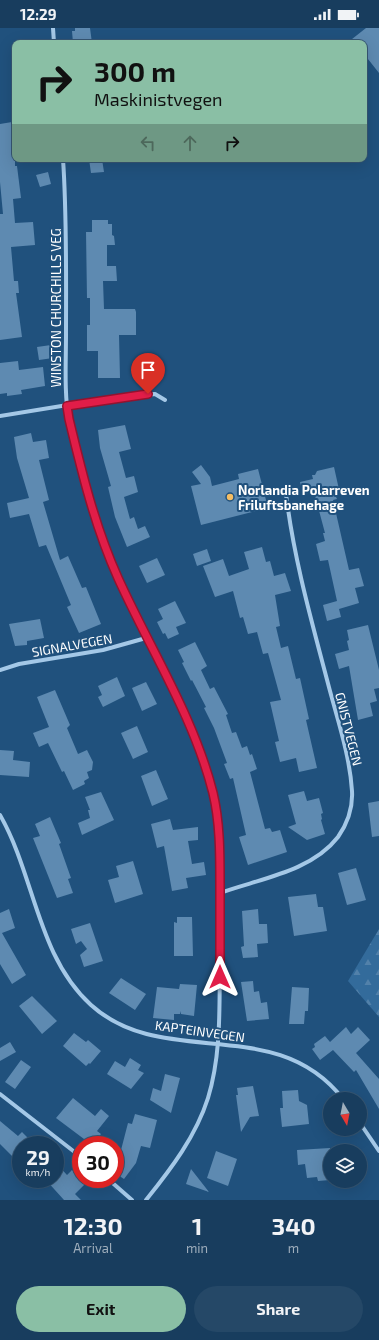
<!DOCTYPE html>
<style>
:root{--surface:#183d5e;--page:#254867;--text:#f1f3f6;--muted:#9faebc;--line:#365673;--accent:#8abfa5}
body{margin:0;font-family:"Exo 2",sans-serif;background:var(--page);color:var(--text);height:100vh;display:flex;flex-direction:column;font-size:15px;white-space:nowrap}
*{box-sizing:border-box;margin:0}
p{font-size:13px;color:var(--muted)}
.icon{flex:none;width:22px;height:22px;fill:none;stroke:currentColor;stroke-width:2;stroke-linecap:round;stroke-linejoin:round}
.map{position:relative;height:1172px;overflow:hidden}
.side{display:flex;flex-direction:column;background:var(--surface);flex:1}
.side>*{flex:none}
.top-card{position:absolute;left:12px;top:12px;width:355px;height:122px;border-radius:8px;box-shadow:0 4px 16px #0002,0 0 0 1px var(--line);background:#8abfa5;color:#111;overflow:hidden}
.needle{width:26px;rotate:170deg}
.tools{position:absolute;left:323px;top:1064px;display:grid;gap:8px}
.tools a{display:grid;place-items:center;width:44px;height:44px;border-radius:50%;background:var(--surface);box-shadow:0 4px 16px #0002,0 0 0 1px var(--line);font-size:20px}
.speed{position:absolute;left:12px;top:1108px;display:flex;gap:8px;font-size:20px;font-weight:700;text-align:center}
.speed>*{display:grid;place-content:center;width:52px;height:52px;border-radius:50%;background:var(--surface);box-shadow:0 4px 16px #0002,0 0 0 1px var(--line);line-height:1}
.speed small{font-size:10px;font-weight:400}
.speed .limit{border:6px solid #d22;background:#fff;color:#111}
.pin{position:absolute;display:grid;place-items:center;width:34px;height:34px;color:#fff;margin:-41px -17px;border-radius:50% 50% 50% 0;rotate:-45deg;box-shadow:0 0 4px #0007}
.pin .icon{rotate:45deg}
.me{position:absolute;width:44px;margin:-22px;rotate:0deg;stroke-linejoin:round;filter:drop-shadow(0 0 3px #0008)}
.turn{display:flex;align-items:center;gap:14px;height:84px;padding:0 16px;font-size:18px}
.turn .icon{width:52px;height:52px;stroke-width:2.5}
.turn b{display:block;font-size:28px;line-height:34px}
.lanes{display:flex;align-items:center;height:38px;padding:0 16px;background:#0003;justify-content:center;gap:20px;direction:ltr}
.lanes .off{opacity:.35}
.eta{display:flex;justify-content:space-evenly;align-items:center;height:68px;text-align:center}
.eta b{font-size:24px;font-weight:700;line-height:28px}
.primary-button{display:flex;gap:8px;margin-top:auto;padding:8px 16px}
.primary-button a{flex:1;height:46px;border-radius:24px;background:var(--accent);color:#111;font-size:16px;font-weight:700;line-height:46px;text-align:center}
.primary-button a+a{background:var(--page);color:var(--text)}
.status{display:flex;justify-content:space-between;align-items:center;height:28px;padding:0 20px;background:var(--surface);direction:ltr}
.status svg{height:11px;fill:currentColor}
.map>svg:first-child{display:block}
.forest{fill:url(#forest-firs)}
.building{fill:#5e8ab1}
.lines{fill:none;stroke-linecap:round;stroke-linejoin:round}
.street{stroke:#a4c8e7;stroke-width:4}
.route-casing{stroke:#92132f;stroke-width:10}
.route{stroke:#e11d48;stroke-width:7}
.poi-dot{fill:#f4bd64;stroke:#20517d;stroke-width:1.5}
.labels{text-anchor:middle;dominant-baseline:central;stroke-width:4;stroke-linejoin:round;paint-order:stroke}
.street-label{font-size:13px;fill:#fff;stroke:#20517d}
.poi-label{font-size:13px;font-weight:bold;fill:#fff;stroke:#20517d;text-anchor:start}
</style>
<div class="status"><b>12:29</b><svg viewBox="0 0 49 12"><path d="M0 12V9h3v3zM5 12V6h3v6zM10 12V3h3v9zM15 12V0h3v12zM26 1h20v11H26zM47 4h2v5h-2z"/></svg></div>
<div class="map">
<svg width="379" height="1172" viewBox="0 0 379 1172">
<defs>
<pattern id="forest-firs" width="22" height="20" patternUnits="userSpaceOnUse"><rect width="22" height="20" fill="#336b9b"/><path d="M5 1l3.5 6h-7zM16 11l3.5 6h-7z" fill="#5281aa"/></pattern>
</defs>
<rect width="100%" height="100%" fill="#20517d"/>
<path class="forest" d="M379 901V989L348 953Z"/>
<path class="building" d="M75 0H90L92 15H73L72 3H75Z
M366 0H379V45L364 26V15H347Z
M12 94 15 116V138H17L21 170 13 171 15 195 33 194 35 217 11 219 14 253H18L19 265H16L22 309 0 312V186H3L0 154V96Z
M89 131H102L104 144 91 145Z
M48 144 51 156 40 159 36 147Z
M92 192H108V196H112V207L114 208 115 217H107V238H116L117 253H103L104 281H135L136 284V307H119L120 350H98V323H87V297H90V270H87L86 204H92Z
M51 317 53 330 39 332 37 319Z
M18 333 19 342 43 339 45 358 21 362 22 366 7 368V365L0 366V335Z
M125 397 131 421 119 424 126 450 134 448 138 464 124 469 130 491 134 489 138 501 145 498 150 509 127 519 115 489 108 459 111 458 100 420 98 402Z
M31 405 33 414 46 412 49 430 39 432 49 472 43 474 60 532 68 528 82 560 86 559 101 596 79 605 67 579 71 577 46 517 39 519 29 486 10 490 7 475 29 470 17 430 14 409Z
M201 437 210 449 212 458 239 451 238 446 258 441 268 480 201 497 191 458 201 456 192 444Z
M334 439 340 466 335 467 337 471 333 472 349 542 359 540 364 558 355 560 359 575 339 581 341 589 327 593 323 577 337 573 328 532 320 533 316 516 325 513 323 505H325L314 464 303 466 300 454 313 451 312 447H315L317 443Z
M262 519 266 534 270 533 274 548 285 545 291 563 275 567 280 598 276 599 281 620 288 618 296 651 300 650 309 691 306 692 317 740 299 744 296 730 280 734 275 714 279 713 270 674 281 672 268 625 263 626 257 604 248 606 243 589 240 590 233 563 215 569 203 538 223 531 229 548 249 541 244 524Z
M207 521 211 533 197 538 193 526Z
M157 530 165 547 147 555 139 538Z
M175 573 186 595 176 599 179 606 168 611 165 605 163 606 157 594 163 591 158 581Z
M40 591 44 610 27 613V617L15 618 9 596Z
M368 597 379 642V660L374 661 377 673 370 675 373 688 358 692 349 638 339 641 335 626 349 622 347 613 349 612 347 602Z
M195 614 207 638 201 642 210 661 214 659 228 686 226 687 232 705 236 704 242 720 247 718 250 727 252 726 257 741 250 744 265 801 270 800 272 804 280 802 287 824 248 837 239 809 246 807 233 750 230 751 224 736 227 735 214 700 204 680 206 679 192 652 191 653 182 635 184 634 178 622Z
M117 649 125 668 103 679 98 669 102 667 98 658Z
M146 654 157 676 142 683 132 660Z
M55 662 70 697 67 700 78 726 87 722 93 734 92 742 87 744 89 750 84 753 85 756 73 762 64 743 62 744 48 715 39 719 33 705 49 699 37 669Z
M137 698 148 724 133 731 121 705Z
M0 722 14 723 13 732 30 734 29 749 0 747Z
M156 742 168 771 152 778 141 748Z
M304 763 307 773 319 770 323 785 321 786 322 791 321 792 325 806 307 812 288 799 296 796 288 767Z
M101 764 114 792 82 807 78 795 90 790 88 782H90L85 769Z
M379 773V808L372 809 368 775Z
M50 789 61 815 59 816 71 850 68 851 73 865 57 870 33 810 40 808 35 796Z
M170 791 173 802 198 799V812L188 813 192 836 204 834 206 847 186 850 188 860 172 863 164 818 157 820 151 796Z
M133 833 143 866 115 875 108 852 119 849 116 838Z
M356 840 366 872 347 877 338 845Z
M316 866 318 879H323L327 903 294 908 288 869Z
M9 881 15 900 2 905 26 947 12 956 0 936V885Z
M258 881 259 896H267L268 915 257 916 258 929 243 930 241 919 244 918 242 883Z
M177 889H192L193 928H174V894L177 895Z
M90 895 103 933 84 939 80 927 87 921 81 913 76 916 71 901Z
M121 950 146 966 135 982 109 965Z
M253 953 254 964 259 963 261 975 267 974 269 991 247 993 241 954Z
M180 956 197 957 194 988 181 986V983L180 986H174V992L153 990 157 959 179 961Z
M292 959 309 960 308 983H305L304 996H289Z
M32 968 57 993 42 1006 19 978Z
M346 999 351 1006 358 999 370 1012 356 1025 379 1051V1081L356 1042 354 1044 333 1022 320 1032 312 1021 315 1019 314 1016 325 1008 330 1014Z
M74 1005 86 1014 88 1012 101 1023 90 1036 89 1035 86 1038 63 1018Z
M10 1014 16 1024 0 1033V1020Z
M130 1030 141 1037 138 1042 144 1045 131 1061 107 1046 115 1033 125 1039Z
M21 1032 31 1039 15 1061 5 1054Z
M165 1046 180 1050 171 1085 150 1072 153 1060 161 1063Z
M253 1058 259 1088 250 1089 241 1104 236 1067H238L237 1060Z
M298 1062 299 1073 307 1077 309 1096 282 1099 280 1080H283L282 1063Z
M73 1070 95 1088 101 1081 109 1088 97 1103 101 1106 92 1117 56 1090Z
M135 1086 157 1092 150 1120 141 1118 136 1135 124 1151 115 1145V1130L121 1122 128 1095 132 1096Z
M0 1093 18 1108 22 1104 35 1117H21V1137L0 1116Z
M330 1120V1152L318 1153 317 1149 307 1150 305 1136 298 1137 297 1122Z
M216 1123 237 1131 228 1158 207 1150Z
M55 1134 67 1147 72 1142 85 1156 75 1166 81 1172H64L45 1151H55Z
M191 1141 209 1164 186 1156Z"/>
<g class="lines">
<path class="street" d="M53 0 54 15
M63 131C67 189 66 248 66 306 66 335 64 365 69 394 80 446 96 501 118 550 144 608 178 663 200 723 225 791 220 858 220 929 219 976 222 1024 208 1070 196 1108 171 1141 146 1172
M0 388 129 367 155 366 165 372
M0 642 19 636 103 622 146 610
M0 787C35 848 37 928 91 977 164 1043 275 984 343 1071
M220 865C258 851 311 844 338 809 347 796 353 780 352 763 350 730 339 696 330 663 313 598 294 533 286 466
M0 1066 81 1129
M360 1095 379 1123
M108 1151 132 1172"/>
</g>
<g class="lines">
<g class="route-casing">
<path id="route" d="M148 366 67 378 69 391C82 445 95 499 118 550 150 621 194 689 213 765 220 794 220 826 220 855 220 887 220 918 220 949"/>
</g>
<use href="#route" class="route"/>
</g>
<circle class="poi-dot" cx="230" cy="469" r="4"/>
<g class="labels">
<g class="street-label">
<text transform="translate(56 280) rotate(-90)">WINSTON CHURCHILLS VEG</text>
<text transform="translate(72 617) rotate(-10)">SIGNALVEGEN</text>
<text transform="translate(349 701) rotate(76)">GNISTVEGEN</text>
<text transform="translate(200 1003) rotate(8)">KAPTEINVEGEN</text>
</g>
<g class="poi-label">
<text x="238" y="462">Norlandia Polarreven<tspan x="238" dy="15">Friluftsbanehage</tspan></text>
</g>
</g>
</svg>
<div class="tools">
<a><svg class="needle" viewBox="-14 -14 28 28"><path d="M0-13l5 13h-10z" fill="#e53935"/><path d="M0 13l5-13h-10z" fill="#9faebc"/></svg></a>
<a><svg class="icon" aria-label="layers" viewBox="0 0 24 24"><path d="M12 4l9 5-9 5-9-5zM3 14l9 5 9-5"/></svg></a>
</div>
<div class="speed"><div>29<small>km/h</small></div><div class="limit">30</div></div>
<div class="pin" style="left:148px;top:366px;background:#d93025"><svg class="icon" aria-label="arrive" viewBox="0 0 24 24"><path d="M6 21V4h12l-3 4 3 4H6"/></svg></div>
<svg class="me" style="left:220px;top:949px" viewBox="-20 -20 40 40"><path d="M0-17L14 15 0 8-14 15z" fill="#e11d48" stroke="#fff" stroke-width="4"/></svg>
<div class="top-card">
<div class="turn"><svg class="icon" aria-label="right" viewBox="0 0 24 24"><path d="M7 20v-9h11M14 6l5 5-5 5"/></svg><div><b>300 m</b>Maskinistvegen</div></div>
<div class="lanes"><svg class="icon off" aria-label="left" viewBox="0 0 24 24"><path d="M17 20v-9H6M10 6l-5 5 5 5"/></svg><svg class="icon off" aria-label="ahead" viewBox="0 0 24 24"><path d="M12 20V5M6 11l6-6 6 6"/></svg><svg class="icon" aria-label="right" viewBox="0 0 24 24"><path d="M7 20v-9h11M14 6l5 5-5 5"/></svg></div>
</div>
</div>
<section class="side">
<div class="eta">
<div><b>12:30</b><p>Arrival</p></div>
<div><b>1</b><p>min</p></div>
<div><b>340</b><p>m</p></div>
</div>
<div class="primary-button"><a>Exit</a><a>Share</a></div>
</section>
